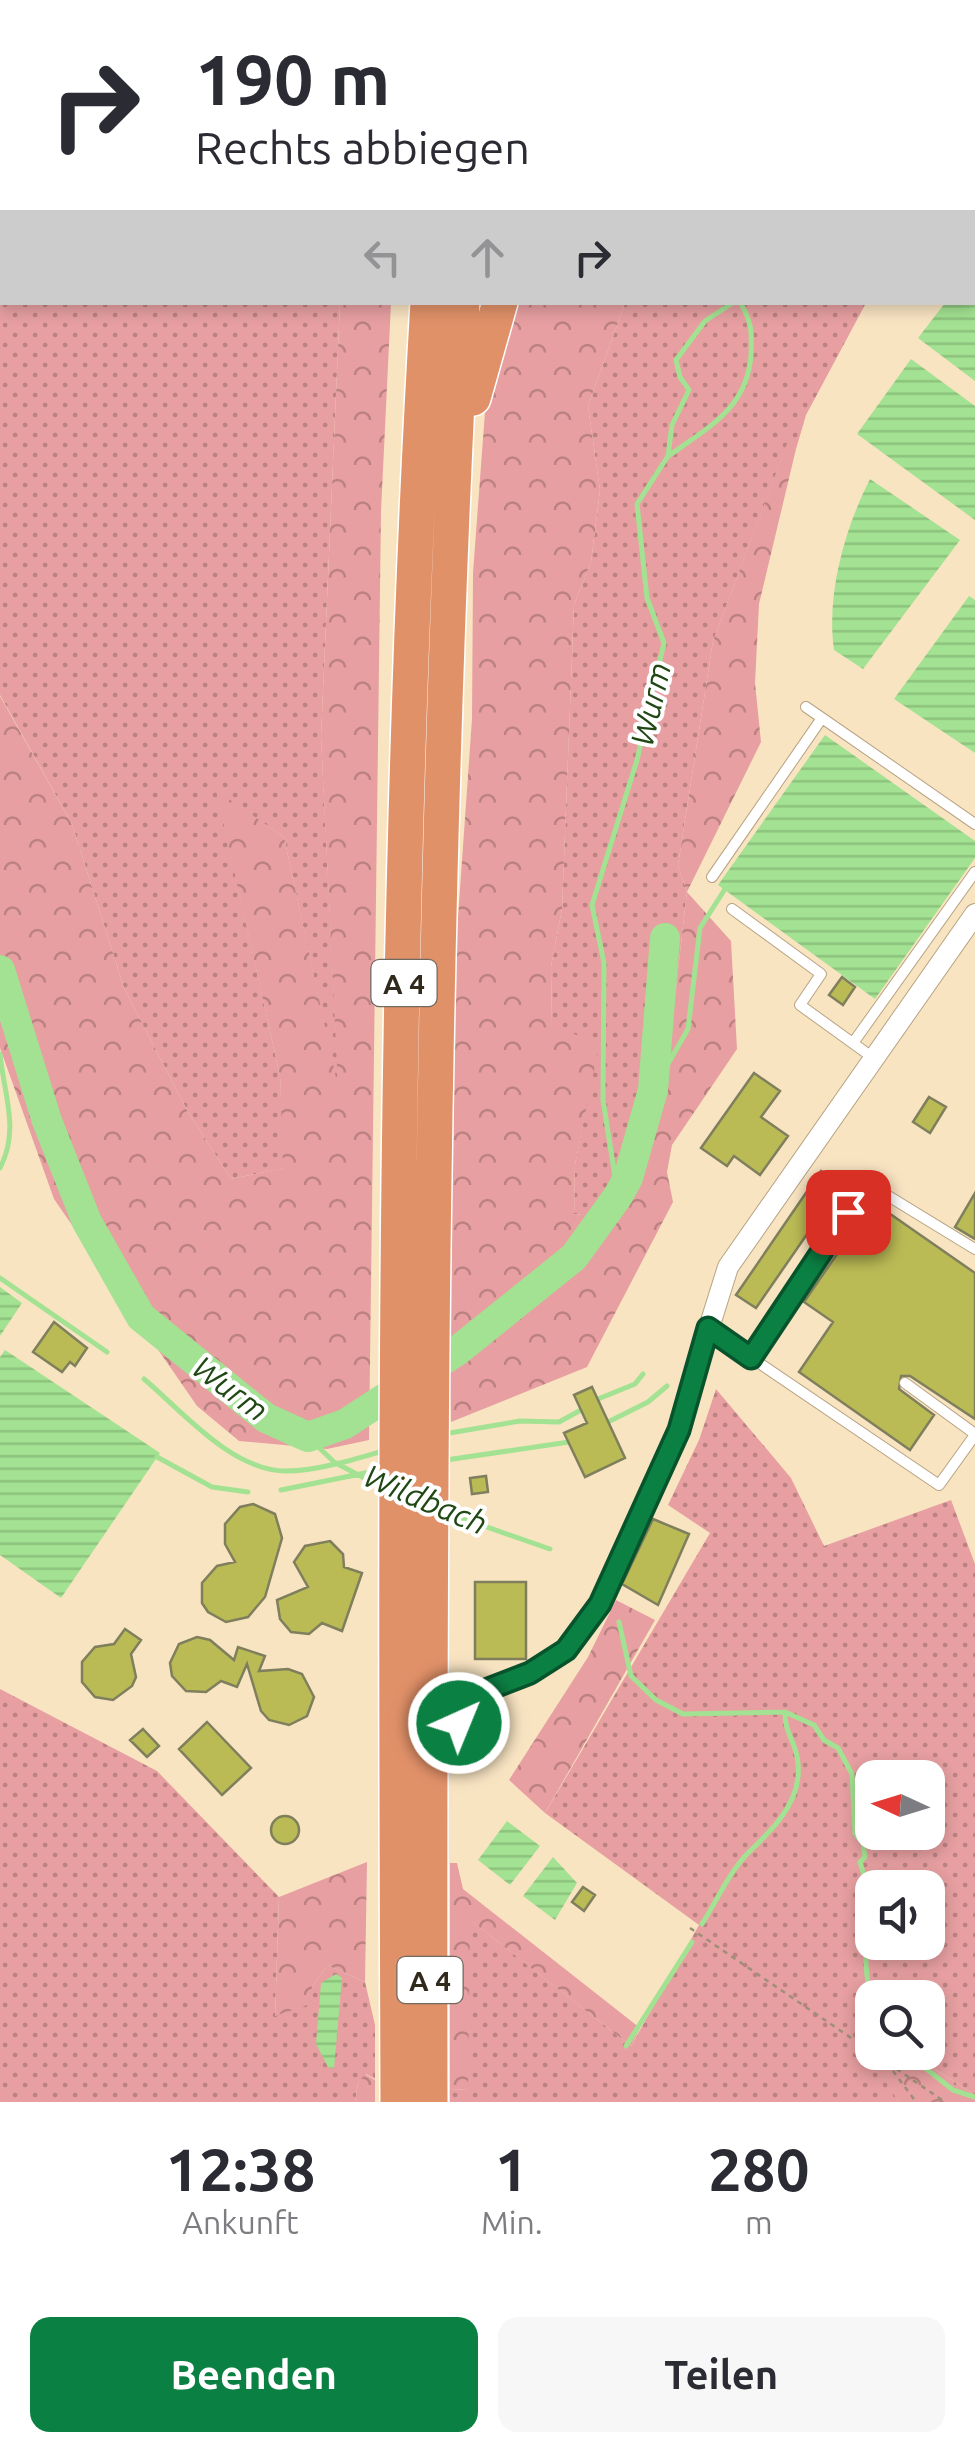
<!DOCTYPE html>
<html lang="de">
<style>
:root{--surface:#fff;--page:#f7f7f7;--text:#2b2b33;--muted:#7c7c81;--accent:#0b8043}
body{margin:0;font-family:Ubuntu,sans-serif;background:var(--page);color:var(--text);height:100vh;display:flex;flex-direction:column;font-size:38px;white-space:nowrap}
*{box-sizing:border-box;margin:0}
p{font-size:32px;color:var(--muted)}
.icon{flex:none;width:55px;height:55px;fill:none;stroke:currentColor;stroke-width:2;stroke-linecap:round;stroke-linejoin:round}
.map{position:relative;height:2102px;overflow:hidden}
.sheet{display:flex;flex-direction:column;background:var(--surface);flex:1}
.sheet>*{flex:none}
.hud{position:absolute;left:0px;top:0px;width:975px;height:305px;box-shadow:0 5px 15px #0003;background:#fff;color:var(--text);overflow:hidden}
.needle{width:65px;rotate:274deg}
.buttons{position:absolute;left:855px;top:1760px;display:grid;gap:20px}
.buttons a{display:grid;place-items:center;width:90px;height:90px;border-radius:20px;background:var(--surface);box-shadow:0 5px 15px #0003;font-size:50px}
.pin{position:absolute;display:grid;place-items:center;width:85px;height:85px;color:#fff;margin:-42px;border-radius:20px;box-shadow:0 5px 15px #0006}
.me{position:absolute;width:110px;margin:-55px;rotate:44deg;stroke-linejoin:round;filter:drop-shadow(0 0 8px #0008)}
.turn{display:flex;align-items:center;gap:35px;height:210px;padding:0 30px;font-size:45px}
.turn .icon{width:130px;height:130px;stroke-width:2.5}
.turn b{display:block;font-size:70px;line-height:85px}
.lanes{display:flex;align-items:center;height:95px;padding:0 30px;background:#0003;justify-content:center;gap:50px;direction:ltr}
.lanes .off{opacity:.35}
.eta{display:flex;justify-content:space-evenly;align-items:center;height:170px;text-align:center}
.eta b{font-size:60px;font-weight:600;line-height:70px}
.primary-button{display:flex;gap:20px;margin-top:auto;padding:20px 30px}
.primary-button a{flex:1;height:115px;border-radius:20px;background:var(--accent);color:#fff;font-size:40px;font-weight:600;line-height:115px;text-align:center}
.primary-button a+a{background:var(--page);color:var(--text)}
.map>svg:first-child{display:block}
.grass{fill:url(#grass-dots);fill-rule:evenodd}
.forest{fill:url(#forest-crowns)}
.water{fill:url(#water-rules)}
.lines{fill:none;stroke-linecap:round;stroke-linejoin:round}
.stream{stroke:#a3e292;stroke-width:5}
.river{stroke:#a3e292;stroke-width:30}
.building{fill:#bbbb56;stroke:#7f7f5d;stroke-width:2.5}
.service-casing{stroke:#b7a383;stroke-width:12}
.minor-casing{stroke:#b7a383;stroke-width:22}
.motorway-casing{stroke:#fff;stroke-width:38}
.path{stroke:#9e8f77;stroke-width:2.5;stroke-dasharray:5 5;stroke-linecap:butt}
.service{stroke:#fff;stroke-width:10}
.minor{stroke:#fff;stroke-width:20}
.motorway{stroke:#e19168;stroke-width:35}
.route-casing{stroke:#07532c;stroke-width:25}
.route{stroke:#0b8043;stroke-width:18}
.labels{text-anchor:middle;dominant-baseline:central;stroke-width:8;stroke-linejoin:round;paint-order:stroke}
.shield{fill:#fff;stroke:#6f6960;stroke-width:2.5}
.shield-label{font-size:28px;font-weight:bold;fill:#31291c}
.water-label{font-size:32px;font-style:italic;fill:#204814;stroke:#fff}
</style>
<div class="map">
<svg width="975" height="2102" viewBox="0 0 975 2102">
<defs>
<pattern id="grass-dots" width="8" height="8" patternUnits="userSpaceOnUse" patternTransform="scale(2.5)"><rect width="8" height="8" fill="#e79fa1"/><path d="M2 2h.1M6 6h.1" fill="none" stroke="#bc8282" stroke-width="1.8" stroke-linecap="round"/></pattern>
<pattern id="forest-crowns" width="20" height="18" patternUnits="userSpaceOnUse" patternTransform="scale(2.5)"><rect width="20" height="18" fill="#e79fa1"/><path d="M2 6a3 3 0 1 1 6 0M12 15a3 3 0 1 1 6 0" fill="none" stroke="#bc8282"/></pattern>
<pattern id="water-rules" width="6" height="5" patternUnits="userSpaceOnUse" patternTransform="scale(2.5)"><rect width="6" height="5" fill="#a3e292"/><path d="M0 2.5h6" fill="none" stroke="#8dc27d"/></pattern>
</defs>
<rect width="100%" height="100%" fill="#f9e4c2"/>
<path class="grass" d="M0 0H349L2 2V302L340 303 321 737 339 1095 284 837 217 792 280 1076 284 1168 231 1179 188 1112 124 988 72 824 0 695Z
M947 0H975V202L972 2Z
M625 303H866L806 415 796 449 787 445 713 641 678 865 687 892C673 1003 669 1117 620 1220L574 1214 575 1165 598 1045 552 1025 551 967 562 909 574 605 591 562 600 490 588 406Z
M716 1389 791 1478 824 1546 951 1500 975 1564V2095L909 2053 881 2073 899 2102H450V2089L467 2090 469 1919 631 2046 699 1925 545 1813 710 1533 668 1505 699 1440ZM872 1778H928V1832H872ZM872 1888H928V1942H872ZM872 1998H928V2052H872Z
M0 1689 157 1771 279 1897 275 2016 312 1987 327 1965 365 1982 375 2025V2079L366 2074 358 2083 355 2102H0Z"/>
<path class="forest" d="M619 0H806L623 2Z
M340 303H391L381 511 369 1440 327 1449 239 1441 197 1406 54 1199 0 1048V696L72 824 124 988 188 1112 231 1179 283 1168 280 1076 216 790 284 837 338 1087 321 737Z
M517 303H625L588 406 600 490 591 562 574 605 562 909 551 967 552 1024 599 1045 575 1165 574 1214 620 1219C669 1117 673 1003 687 892L678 865 713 641 787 444 796 449 759 604 755 683 761 742 687 892 731 941 737 1049 672 1145 667 1172 673 1202 587 1367 451 1422 448 1319 453 988 472 719 473 573 485 412Z
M616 1600 655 1620 545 1813 509 1780 588 1657Z
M367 1862 365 1982 327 1965 312 1987 310 2004 275 2016 279 1897Z
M450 1863H457L463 1889 640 2028 631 2046 470 1920 468 2090 450 2089Z
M909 2053 975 2095V2102H899L880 2073Z
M365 2074 375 2080V2102H355L358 2083Z"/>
<path class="water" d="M975 273V381L918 338 945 303 972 302Z
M911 359 975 406V520L857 434Z
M870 479 960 540 863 669 834 650C826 594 845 528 870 479Z
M969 596 975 600V753L894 699Z
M825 735 975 841V858L875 999 718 885Z
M0 1287 22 1303 0 1336Z
M5 1350 160 1453 61 1598 0 1555V1357Z
M507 1821 540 1846 510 1885 478 1860Z
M553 1857 577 1883 555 1920 523 1896Z
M336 1974 342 1978 334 2069 328 2067 316 2044 321 1983Z"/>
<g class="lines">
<path class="stream" d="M972 98 975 96
M670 455C710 426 747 408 751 355 752 332 752 322 740 302
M0 1054C4 1095 20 1130 0 1168
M653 1090 688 1029 700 928 725 889
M618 1196 603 1100 604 963 592 905 637 760 664 643 647 598 637 504 668 456 672 425 689 390 680 377 676 360 705 321 734 302
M0 1278 107 1352
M144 1379C182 1411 232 1471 286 1471 317 1471 356 1459 386 1450
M598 1399 635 1384 643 1374
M608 1422 648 1402 667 1386
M444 1434 520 1421 559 1422 581 1410
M308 1437 334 1462 383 1488
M157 1457 212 1487 248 1492
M446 1460 569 1442
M281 1490 385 1469
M444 1512 550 1549
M619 1622 631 1676 656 1700 683 1714 785 1712 814 1725 824 1740 838 1748 852 1774 855 1834 863 1843 865 1857 860 1862C876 1908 857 1953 872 1999
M702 1924C716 1902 730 1871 748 1853 770 1832 795 1808 798 1777 801 1745 784 1736 785 1712
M626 2046 692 1942
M905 2052 953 2090 975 2097"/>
<path class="river" d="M0 970 47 1121 87 1222 141 1317 266 1418 308 1437 345 1424 457 1351 574 1257 618 1196 628 1178 653 1090 665 938"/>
</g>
<path class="building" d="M842 977 855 987 843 1005 829 995Z
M754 1073 780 1091 761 1117 788 1136 760 1175 734 1156 727 1166 701 1148Z
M929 1097 946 1107 930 1133 913 1122Z
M821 1171 841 1185 756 1308 736 1295Z
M975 1193V1239L955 1227Z
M873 1202 975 1273V1419L910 1376H901L899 1389 934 1415 910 1450 799 1372 833 1322 804 1302Z
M54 1322 87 1348 75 1366 70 1362 62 1372 33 1352Z
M592 1387 625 1458 585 1477 564 1433 587 1423 574 1395Z
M486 1476 488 1492 472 1494 470 1478Z
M253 1504 275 1514 282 1538 265 1597 248 1617 226 1622 208 1612 202 1603V1583L217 1566 235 1562 225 1544V1524L240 1507Z
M653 1519 689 1534 658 1605 622 1584Z
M330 1541 343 1554 344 1567 362 1573 342 1631 322 1623 309 1634 291 1632 280 1619 277 1600 308 1587 294 1562 305 1546Z
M475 1582H526V1659H475Z
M125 1629 141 1640 131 1654 136 1677 132 1686 113 1700 95 1697 82 1682V1662L95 1647 114 1644Z
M197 1637 210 1640 234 1660 238 1647 265 1656 259 1671 288 1669 302 1674 314 1697 307 1716 289 1725 269 1720 261 1711 247 1664 237 1687 221 1681 206 1692 186 1691 172 1676 170 1663 179 1644Z
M207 1722 251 1768 222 1795 179 1749Z
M143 1729 159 1746 147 1757 130 1740Z
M271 1830a14 14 0 1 1 28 0a14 14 0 1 1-28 0Z
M583 1887 595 1895 584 1911 572 1902Z"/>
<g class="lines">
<g class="service-casing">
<path id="service" d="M806 707 822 718
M712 877 822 718 975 824
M732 909 821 974 800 1005 872 1057
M853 1043 975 872
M709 1329 939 1485 975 1435
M751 1359 867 1183 975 1249
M905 1383 975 1434
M459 1723C468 1712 478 1696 490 1689 514 1675 544 1670 566 1651 622 1601 681 1424 702 1350"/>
</g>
<g class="minor-casing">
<path id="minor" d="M702 1350 728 1267 975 914"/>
</g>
<g class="motorway-casing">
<path id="motorway" d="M420 0V2
M581 0 583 2
M448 2V0
M480 2V0
M834 2 837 0
M877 2 879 0
M473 398 500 302
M398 2102C396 1502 392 901 428 302
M430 2102C429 1502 430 902 462 302"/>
</g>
<path class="path" d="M690 1928 945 2102
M893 2071 916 2102"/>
<use href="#service" class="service"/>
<use href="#minor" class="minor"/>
<use href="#motorway" class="motorway"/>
</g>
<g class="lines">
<g class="route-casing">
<path id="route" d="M459 1723 486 1690 530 1673 566 1650 600 1604 679 1430 708 1328 751 1358 848 1212"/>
</g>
<use href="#route" class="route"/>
</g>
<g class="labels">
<g class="shield">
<rect x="371.5" y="960" width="65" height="46" rx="8"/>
<rect x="397.5" y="1957" width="65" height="46" rx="8"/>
</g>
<g class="shield-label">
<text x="404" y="983">A 4</text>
<text x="430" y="1980">A 4</text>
</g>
<g class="water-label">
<text transform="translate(650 704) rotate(-77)">Wurm</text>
<text transform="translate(231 1388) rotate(37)">Wurm</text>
<text transform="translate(426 1499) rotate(23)">Wildbach</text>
</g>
</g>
</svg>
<div class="buttons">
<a><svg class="needle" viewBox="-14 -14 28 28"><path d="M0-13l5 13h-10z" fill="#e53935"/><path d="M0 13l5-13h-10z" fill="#7c7c81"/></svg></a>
<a><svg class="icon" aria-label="sound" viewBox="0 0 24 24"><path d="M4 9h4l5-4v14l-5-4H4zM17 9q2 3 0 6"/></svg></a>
<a><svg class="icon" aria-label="search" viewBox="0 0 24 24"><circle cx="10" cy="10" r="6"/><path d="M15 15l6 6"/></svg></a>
</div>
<div class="pin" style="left:848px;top:1212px;background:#d93025"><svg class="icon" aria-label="arrive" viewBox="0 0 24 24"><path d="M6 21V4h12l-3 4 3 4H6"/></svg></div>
<svg class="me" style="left:459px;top:1723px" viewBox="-20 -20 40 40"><circle r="17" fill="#0b8043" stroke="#fff" stroke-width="3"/><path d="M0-11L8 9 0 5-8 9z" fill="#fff"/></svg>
<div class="hud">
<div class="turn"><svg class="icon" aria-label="right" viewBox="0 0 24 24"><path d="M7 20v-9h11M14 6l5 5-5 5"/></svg><div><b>190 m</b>Rechts abbiegen</div></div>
<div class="lanes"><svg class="icon off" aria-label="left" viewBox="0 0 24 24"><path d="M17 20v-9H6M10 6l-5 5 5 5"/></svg><svg class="icon off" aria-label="ahead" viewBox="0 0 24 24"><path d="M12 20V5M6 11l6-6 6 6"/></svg><svg class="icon" aria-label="right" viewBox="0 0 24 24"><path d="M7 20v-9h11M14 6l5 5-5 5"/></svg></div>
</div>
</div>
<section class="sheet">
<div class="eta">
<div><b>12:38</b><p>Ankunft</p></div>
<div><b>1</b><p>Min.</p></div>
<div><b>280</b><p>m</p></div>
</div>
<div class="primary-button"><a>Beenden</a><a>Teilen</a></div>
</section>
